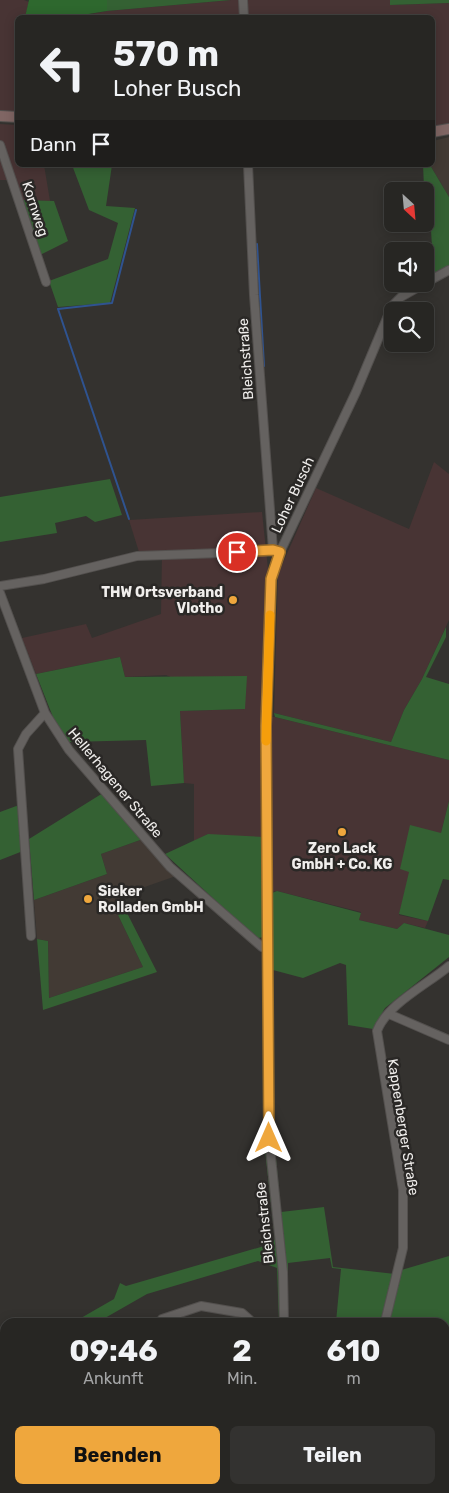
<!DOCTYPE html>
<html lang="de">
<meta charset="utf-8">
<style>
:root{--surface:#272623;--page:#333230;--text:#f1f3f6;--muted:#a4a5a6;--line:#434341;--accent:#efa73d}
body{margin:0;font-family:Rubik,sans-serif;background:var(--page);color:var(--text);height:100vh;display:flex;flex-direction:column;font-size:19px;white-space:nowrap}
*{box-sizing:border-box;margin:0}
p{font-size:16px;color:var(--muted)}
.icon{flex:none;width:28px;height:28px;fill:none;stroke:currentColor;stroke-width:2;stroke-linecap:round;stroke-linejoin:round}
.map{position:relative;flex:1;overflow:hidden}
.panel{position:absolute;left:0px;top:1318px;width:450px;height:176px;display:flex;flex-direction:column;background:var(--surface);border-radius:15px 15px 0 0;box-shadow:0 2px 12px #0003,0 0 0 1px var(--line)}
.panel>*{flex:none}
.banner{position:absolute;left:15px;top:15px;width:420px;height:152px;border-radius:8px;box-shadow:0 2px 12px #0003,0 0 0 1px var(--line);background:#272623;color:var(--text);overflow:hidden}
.needle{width:32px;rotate:154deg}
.controls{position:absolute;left:384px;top:182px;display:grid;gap:10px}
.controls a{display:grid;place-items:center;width:50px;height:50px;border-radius:8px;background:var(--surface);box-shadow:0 2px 12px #0003,0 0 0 1px var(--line);font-size:25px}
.pin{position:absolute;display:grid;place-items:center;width:42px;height:42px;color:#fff;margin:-21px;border:2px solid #fff;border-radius:50%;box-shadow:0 1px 5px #0007}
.me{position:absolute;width:55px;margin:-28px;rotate:0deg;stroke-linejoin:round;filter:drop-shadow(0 0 4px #0008)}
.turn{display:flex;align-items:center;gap:18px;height:105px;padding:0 15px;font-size:22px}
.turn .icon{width:65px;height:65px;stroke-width:2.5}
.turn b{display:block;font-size:35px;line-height:42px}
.then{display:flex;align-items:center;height:48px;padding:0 15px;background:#0003;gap:10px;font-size:19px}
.eta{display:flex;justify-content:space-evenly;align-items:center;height:85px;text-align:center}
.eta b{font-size:30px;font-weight:700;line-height:35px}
.cta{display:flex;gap:10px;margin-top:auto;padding:10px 15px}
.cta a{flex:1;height:58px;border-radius:8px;background:var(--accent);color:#111;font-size:20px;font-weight:700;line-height:58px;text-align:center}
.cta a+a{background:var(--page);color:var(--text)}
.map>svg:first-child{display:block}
.built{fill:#423a34}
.industrial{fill:#483434}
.green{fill:#346133}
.forest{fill:#2e682e}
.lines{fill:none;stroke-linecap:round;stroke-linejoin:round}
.stream{stroke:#2f5390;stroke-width:2}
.street-casing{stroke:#53504e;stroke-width:10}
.secondary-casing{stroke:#53504e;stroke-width:12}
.street{stroke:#656260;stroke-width:8}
.secondary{stroke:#806664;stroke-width:10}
.route-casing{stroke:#9b6d28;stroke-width:12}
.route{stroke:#efa73d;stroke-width:9}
.slow{stroke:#f59e0b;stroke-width:9}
.poi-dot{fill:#efa73d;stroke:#2a2826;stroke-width:2}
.labels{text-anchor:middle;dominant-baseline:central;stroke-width:5;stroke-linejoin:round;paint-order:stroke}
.street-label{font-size:14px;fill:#f0eeec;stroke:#2a2826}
.poi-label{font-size:14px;font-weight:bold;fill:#f0eeec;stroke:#2a2826;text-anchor:end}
</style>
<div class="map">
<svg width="449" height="1493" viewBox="0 0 449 1493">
<rect width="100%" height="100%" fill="#34322f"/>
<path class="built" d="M449 137V197L430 165H432L433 141Z
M143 839 176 876 119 896 126 911 118 915 143 967 49 998 48 941 37 939 34 900 107 874 101 854Z"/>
<path class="industrial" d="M0 0H24L29 2 25 17 18 18 17 113 0 112Z
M231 0H390V5L449 3V123L433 127 432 18H70L107 11Z
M0 124 17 125 18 165H44L50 201 22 200 9 180H0Z
M434 462 449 474V620L422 679 404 710 391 742 274 713 278 574 316 488 409 529Z
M262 512 269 579 265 717H275L449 760V801L441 833 400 869 410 871 399 915 428 921 425 928 404 923 397 929 359 920 361 912 277 891 265 893 208 834 194 841V784L184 783 180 711 244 709 166 675 125 677 120 657 36 674 22 638 86 624 92 638 161 614 162 554 139 552 129 520Z"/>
<path class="green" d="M107 0H231L107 11Z
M390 0H449V3L390 5Z
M72 165H112L106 206 135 208 110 303 58 307 49 281 108 259 118 223 89 210Z
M423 165H430L449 197V266L425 280V265L432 247 431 230 425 209Z
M22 200 54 201 68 241 40 255Z
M110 479 122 515 95 522 86 516 55 523 57 533 0 542V497Z
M446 627V637L426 677 449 684V760L275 717 274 713 391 742 404 710 422 679Z
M120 657 125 677 247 676 245 709 180 711 184 783 151 786 146 740 69 742 53 717 36 674Z
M103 793 143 839 101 854 107 874 34 900 29 839Z
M449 801V880L443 879 428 921 399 914 409 872 400 869 410 825 441 833Z
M19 805 23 851 0 860V812Z
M208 834 264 837 263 937 259 938 252 934 165 854Z
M277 891 361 913 359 920 397 929 404 923 449 935V957L385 1008 373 1029 348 1025 346 965 340 963 303 978 273 970 272 893Z
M126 911 157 972 43 1010 37 939 48 941 49 998 143 967 118 915Z
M264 1020 273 1021 274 1137 281 1212 324 1207 333 1267 395 1274 398 1271 449 1256V1416L445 1417V1322H336L341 1269 332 1268 330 1258 288 1263V1322H279L277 1268 258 1261 147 1294 98 1322H74L114 1299 120 1283 126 1286 271 1244 275 1239 265 1151Z
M5 1364V1391L0 1392V1367Z
M93 1489H120V1493H94Z"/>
<path class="forest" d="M29 0H107V11L70 17H25Z"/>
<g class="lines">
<path class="stream" d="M257 244 264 366
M129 519 58 309 112 303 136 210"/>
<g class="street-casing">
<path id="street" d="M243 0 244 18
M0 145 46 282
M248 165 254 295 273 550
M425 283 449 270
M0 586 44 579 137 556 277 551
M0 593 45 713 69 750 170 867 262 947H268
M31 936 18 749 26 734 45 713
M389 1014 449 1040
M160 1322 162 1319 201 1306 242 1313 250 1320V1322
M284 1322 283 1272 269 1138 267 842 266 726 271 579 280 552 356 392 392 306 401 297 424 284
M385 1322 403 1248V1190L377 1031C387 1004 428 984 449 966
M0 1389 5 1394
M0 1481 5 1478
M89 1489V1493
M231 1489V1493
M266 1489 267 1493
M366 1489 368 1493
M146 1493V1489"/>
</g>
<g class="secondary-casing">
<path id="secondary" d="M0 116 18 117
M432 132 449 129"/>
</g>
<use href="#street" class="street"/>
<use href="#secondary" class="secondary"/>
</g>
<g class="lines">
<g class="route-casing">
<path id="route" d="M237 552 273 550 280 552 271 579 266 726 269 1138"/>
</g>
<use href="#route" class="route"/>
<path class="slow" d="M266 741 270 615"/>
</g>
<g class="poi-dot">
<circle cx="233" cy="600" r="5"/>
<circle cx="342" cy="832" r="5"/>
<circle cx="88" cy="899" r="5"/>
</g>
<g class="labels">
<g class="street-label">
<text transform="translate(35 209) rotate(72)">Kornweg</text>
<text transform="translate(246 359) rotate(-94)">Bleichstraße</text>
<text transform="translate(293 495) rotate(-65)">Loher Busch</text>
<text transform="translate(115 783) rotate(50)">Hellerhagener Straße</text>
<text transform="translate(403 1127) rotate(81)">Kappenberger Straße</text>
<text transform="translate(265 1223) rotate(-96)">Bleichstraße</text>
</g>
<g class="poi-label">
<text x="223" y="592">THW Ortsverband<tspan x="223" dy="16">Vlotho</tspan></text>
<text x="342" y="848" text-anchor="middle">Zero Lack<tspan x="342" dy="16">GmbH + Co. KG</tspan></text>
<text x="98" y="891" text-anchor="start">Sieker<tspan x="98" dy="16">Rolladen GmbH</tspan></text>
</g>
</g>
</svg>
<div class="controls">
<a><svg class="needle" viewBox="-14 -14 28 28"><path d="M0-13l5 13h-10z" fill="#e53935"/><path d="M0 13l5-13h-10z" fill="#a4a5a6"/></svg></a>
<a><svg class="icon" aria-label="sound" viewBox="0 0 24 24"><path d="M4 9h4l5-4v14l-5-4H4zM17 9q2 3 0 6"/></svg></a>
<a><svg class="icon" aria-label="search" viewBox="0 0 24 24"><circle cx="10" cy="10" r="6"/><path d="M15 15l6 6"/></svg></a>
</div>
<div class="pin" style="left:237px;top:552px;background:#d93025"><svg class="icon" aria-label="arrive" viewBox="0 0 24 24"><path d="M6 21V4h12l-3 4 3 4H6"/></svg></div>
<svg class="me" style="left:269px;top:1138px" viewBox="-20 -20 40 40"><path d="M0-17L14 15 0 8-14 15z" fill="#efa73d" stroke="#fff" stroke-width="4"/></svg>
<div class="banner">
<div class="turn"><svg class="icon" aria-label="left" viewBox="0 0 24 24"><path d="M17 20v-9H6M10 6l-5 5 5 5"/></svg><div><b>570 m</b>Loher Busch</div></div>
<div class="then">Dann<svg class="icon" aria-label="arrive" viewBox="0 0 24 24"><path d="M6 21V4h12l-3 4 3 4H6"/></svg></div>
</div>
<section class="panel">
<div class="eta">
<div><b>09:46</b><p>Ankunft</p></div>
<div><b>2</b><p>Min.</p></div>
<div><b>610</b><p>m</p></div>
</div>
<div class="cta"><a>Beenden</a><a>Teilen</a></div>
</section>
</div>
